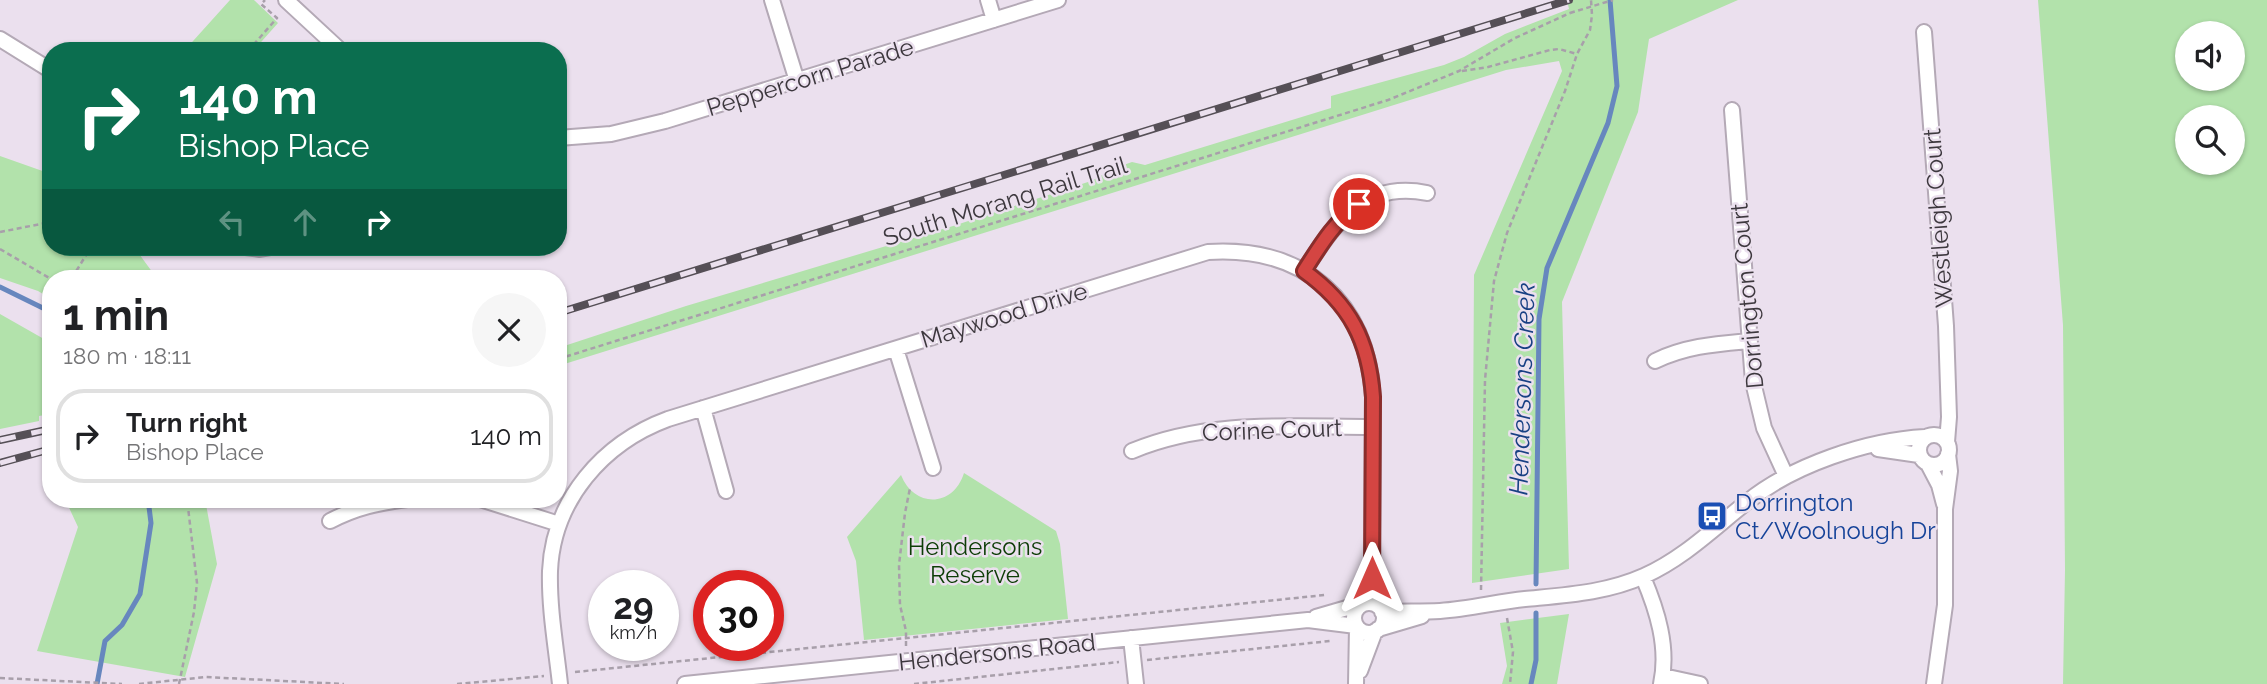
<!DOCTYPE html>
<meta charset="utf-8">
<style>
:root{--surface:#fff;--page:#f6f6f6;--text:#202124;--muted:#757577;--line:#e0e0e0}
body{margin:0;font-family:Raleway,sans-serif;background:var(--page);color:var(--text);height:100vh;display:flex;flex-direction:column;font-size:26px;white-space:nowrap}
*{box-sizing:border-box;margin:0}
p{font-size:23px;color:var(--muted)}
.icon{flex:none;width:38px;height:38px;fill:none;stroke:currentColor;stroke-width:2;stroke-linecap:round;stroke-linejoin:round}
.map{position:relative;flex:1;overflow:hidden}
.sheet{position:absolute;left:42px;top:270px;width:525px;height:238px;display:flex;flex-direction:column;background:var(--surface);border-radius:28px;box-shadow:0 2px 5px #0004}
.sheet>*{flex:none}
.guide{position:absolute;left:42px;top:42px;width:525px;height:214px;border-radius:28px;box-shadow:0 2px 5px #0004;background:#0b6e4f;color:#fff;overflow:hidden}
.buttons{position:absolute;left:2175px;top:21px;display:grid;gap:14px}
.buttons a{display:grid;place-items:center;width:70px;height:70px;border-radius:50%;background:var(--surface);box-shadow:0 2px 5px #0004;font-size:35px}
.speed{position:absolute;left:588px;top:570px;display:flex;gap:14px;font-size:35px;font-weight:700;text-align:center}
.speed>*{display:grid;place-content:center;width:91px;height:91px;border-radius:50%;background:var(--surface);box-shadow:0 2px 5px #0004;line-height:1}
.speed small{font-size:18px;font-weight:400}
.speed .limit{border:10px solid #d22;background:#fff;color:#111}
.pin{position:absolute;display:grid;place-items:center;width:60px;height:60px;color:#fff;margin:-30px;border:4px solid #fff;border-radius:50%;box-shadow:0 2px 7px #0007}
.me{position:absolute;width:77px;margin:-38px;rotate:0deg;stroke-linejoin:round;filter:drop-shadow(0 0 5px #0008)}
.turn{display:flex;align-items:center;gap:24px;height:147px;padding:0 21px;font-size:32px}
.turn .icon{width:91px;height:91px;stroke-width:2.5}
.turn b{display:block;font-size:49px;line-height:60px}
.lanes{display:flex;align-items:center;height:66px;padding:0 21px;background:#0003;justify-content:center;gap:35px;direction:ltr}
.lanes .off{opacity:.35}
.round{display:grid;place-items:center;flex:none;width:74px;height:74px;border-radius:37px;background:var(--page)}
.headline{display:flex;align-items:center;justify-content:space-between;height:119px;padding:0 21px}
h1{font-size:42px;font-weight:700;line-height:52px}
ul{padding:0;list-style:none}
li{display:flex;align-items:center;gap:21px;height:94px;margin:0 14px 10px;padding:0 7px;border:4px solid var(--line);border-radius:28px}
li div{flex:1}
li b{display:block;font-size:26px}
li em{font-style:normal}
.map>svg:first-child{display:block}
.green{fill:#b2e2ab;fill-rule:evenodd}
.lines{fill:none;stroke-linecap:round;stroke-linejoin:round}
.stream{stroke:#6787be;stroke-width:5}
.minor-casing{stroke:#b4a9b6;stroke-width:18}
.path{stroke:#a89faa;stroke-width:2.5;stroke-dasharray:5 3.5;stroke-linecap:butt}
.minor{stroke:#fff;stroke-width:14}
.rail-casing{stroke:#554f56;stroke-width:8}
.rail{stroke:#ebe0ee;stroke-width:5;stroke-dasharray:16;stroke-linecap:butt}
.path-bridge{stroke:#a89faa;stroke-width:2.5;stroke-dasharray:5 3.5;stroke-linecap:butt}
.route-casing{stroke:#8a2d2b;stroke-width:18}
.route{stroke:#d44542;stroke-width:12}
.labels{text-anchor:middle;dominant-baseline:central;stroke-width:5;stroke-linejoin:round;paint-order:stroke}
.street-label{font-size:24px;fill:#3d383e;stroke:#ebe0ee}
.transit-label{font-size:24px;fill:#164399;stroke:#ebe0ee;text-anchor:start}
.park-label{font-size:24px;fill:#0d3d06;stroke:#ebe0ee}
.water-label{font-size:26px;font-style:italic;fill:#184083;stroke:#ebe0ee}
</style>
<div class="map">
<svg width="2267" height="684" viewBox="0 0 2267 684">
<rect width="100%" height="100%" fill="#ebe0ee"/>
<path class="green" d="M230 0H254L278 23 253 51H184Z
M1567 0H1738L1649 39 1638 112 1562 302 1569 569 1472 583 1474 275 1562 71 1559 61 1506 70 558 366V348L686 306 953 226 1091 181 1115 168 1132 162 1145 165 1331 108V96L1444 65 1464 57 1505 34 1569 9Z
M2038 0H2267V684H2063L2065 570 2063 325ZM2188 33H2233V79H2188ZM2188 117H2233V163H2188Z
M0 156 51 174V247H134L153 273 154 278H51V299L38 291 0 278Z
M0 314 51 343V414L39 416V421L0 429Z
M964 473 1056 531 1060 544 1068 619 864 640 856 561 847 537 901 475C914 508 953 508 964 473Z
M65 499H205L217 564 185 677 37 651 78 527Z
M1569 614 1557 684H1502L1507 666 1500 623Z"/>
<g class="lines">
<path class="stream" d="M0 287 51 312
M1536 584 1539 319 1547 268 1608 123 1617 86 1610 0
M97 684 105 641 122 625 140 594 151 523 148 499
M1531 684 1536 660V613"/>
<g class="minor-casing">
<path id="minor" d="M286 0 341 51
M772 0 797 81
M988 0 994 20
M1924 32 1946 326 1949 417 1947 442
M0 39 50 70
M1732 110 1753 382 1764 428 1786 476
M558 138 611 134 665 121 1058 0
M246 247 260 249 271 247
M1304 271C1334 224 1363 180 1427 193
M896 349 933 468
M1655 361C1686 346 1716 344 1749 341
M703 408 726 491
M1919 450a15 15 0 1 1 30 0a15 15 0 1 1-30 0Z
M1878 449 1919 455
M1132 451C1208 419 1292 427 1373 427
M1928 464 1939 485 1944 504
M480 499 559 524
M330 521C357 507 378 503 407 499
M1643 577C1657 610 1669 647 1661 684
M1354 618a15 15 0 1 1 30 0a15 15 0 1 1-30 0Z
M1382 612C1401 611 1421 612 1440 611 1469 609 1497 602 1525 599 1566 595 1606 593 1644 576 1684 558 1714 528 1747 502 1793 465 1867 440 1925 437
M1316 617 1347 608 1359 607
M1378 629 1422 616
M1131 638 1136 684
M1360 671 1375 631
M1663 676 1700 684
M560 684C556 647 549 609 550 571 553 500 603 443 668 419L1208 252C1304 246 1367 300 1373 397L1372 603
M685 684 1308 620 1356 626
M1356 684 1357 627
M1934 684 1945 605V509L1950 471 1948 454"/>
</g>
<path class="path" d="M248 51 277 18 261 4 265 0
M1462 71 1488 67 1550 50 1559 49 1577 54
M0 232 51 222
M0 249 51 279
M72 278 91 247
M558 359 1388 100 1459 71 1515 38 1570 13
M1481 590 1485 380 1494 281 1507 233 1565 91 1577 54 1590 30 1592 15 1591 0
M1507 618 1513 652 1510 684
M906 646V631L900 605 899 565 905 513 910 488
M1147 660 1330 641V639
M575 672 1325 595 1326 597
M0 678 122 684
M139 684 206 677 344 684
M179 684 194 612 197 583 187 499
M457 684 544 676
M914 684 1119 662"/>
<use href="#minor" class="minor"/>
<g class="rail-casing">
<path id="rail" d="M558 313 1569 0
M0 440 51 429
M0 463 51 449"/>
</g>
<use href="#rail" class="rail"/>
<path class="path-bridge" d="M1570 13 1613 0"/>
</g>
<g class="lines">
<g class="route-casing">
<path id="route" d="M1359 204C1334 222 1320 246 1304 271 1350 304 1369 341 1373 397L1372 578"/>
</g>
<use href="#route" class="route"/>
</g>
<defs>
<g id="bus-square" transform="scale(1.575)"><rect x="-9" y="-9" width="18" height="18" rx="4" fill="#1a4fb4" stroke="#ebe0ee"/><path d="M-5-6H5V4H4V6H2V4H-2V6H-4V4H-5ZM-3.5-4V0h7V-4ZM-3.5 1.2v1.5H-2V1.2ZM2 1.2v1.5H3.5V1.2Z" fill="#fff"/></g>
</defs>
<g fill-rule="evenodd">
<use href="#bus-square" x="1712" y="516"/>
</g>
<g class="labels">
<g class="street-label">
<text transform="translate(810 77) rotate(-17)">Peppercorn Parade</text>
<text transform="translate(1005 201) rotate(-17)">South Morang Rail Trail</text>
<text transform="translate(1938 218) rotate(-94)">Westleigh Court</text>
<text transform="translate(1747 296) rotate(-95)">Dorrington Court</text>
<text transform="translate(1004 315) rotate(-17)">Maywood Drive</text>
<text transform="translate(1272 430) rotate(-2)">Corine Court</text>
<text transform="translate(997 652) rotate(-6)">Hendersons Road</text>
</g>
<g class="transit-label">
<text x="1735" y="502">Dorrington<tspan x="1735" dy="28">Ct/Woolnough Dr</tspan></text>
</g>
<g class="park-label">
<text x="975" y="546">Hendersons<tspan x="975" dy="28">Reserve</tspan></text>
</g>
<g class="water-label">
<text transform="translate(1522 389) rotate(-88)">Hendersons Creek</text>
</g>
</g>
</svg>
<div class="buttons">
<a><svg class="icon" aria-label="sound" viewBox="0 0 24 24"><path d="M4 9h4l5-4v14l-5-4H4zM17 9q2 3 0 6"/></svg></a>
<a><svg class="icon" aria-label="search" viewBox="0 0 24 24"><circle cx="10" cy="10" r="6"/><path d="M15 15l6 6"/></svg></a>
</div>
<div class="speed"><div>29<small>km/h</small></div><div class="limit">30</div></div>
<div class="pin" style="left:1359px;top:204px;background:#d93025"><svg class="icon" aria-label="arrive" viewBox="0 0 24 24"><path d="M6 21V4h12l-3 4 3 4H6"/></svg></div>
<svg class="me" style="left:1372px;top:578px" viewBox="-20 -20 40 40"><path d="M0-17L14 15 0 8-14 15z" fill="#d44542" stroke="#fff" stroke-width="4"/></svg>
<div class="guide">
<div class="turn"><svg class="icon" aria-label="right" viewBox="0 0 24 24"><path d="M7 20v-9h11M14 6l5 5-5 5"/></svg><div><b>140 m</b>Bishop Place</div></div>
<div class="lanes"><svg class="icon off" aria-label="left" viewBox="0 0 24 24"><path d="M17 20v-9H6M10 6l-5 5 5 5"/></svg><svg class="icon off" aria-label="ahead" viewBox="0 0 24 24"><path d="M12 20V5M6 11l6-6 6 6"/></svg><svg class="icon" aria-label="right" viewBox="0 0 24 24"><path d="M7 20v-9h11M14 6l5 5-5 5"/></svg></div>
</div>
<section class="sheet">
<div class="headline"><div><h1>1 min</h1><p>180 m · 18:11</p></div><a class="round"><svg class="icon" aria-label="close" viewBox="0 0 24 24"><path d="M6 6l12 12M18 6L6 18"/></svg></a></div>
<ul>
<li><svg class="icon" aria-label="right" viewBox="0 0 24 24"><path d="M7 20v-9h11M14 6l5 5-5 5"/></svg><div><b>Turn right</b><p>Bishop Place</p></div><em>140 m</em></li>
</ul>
</section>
</div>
